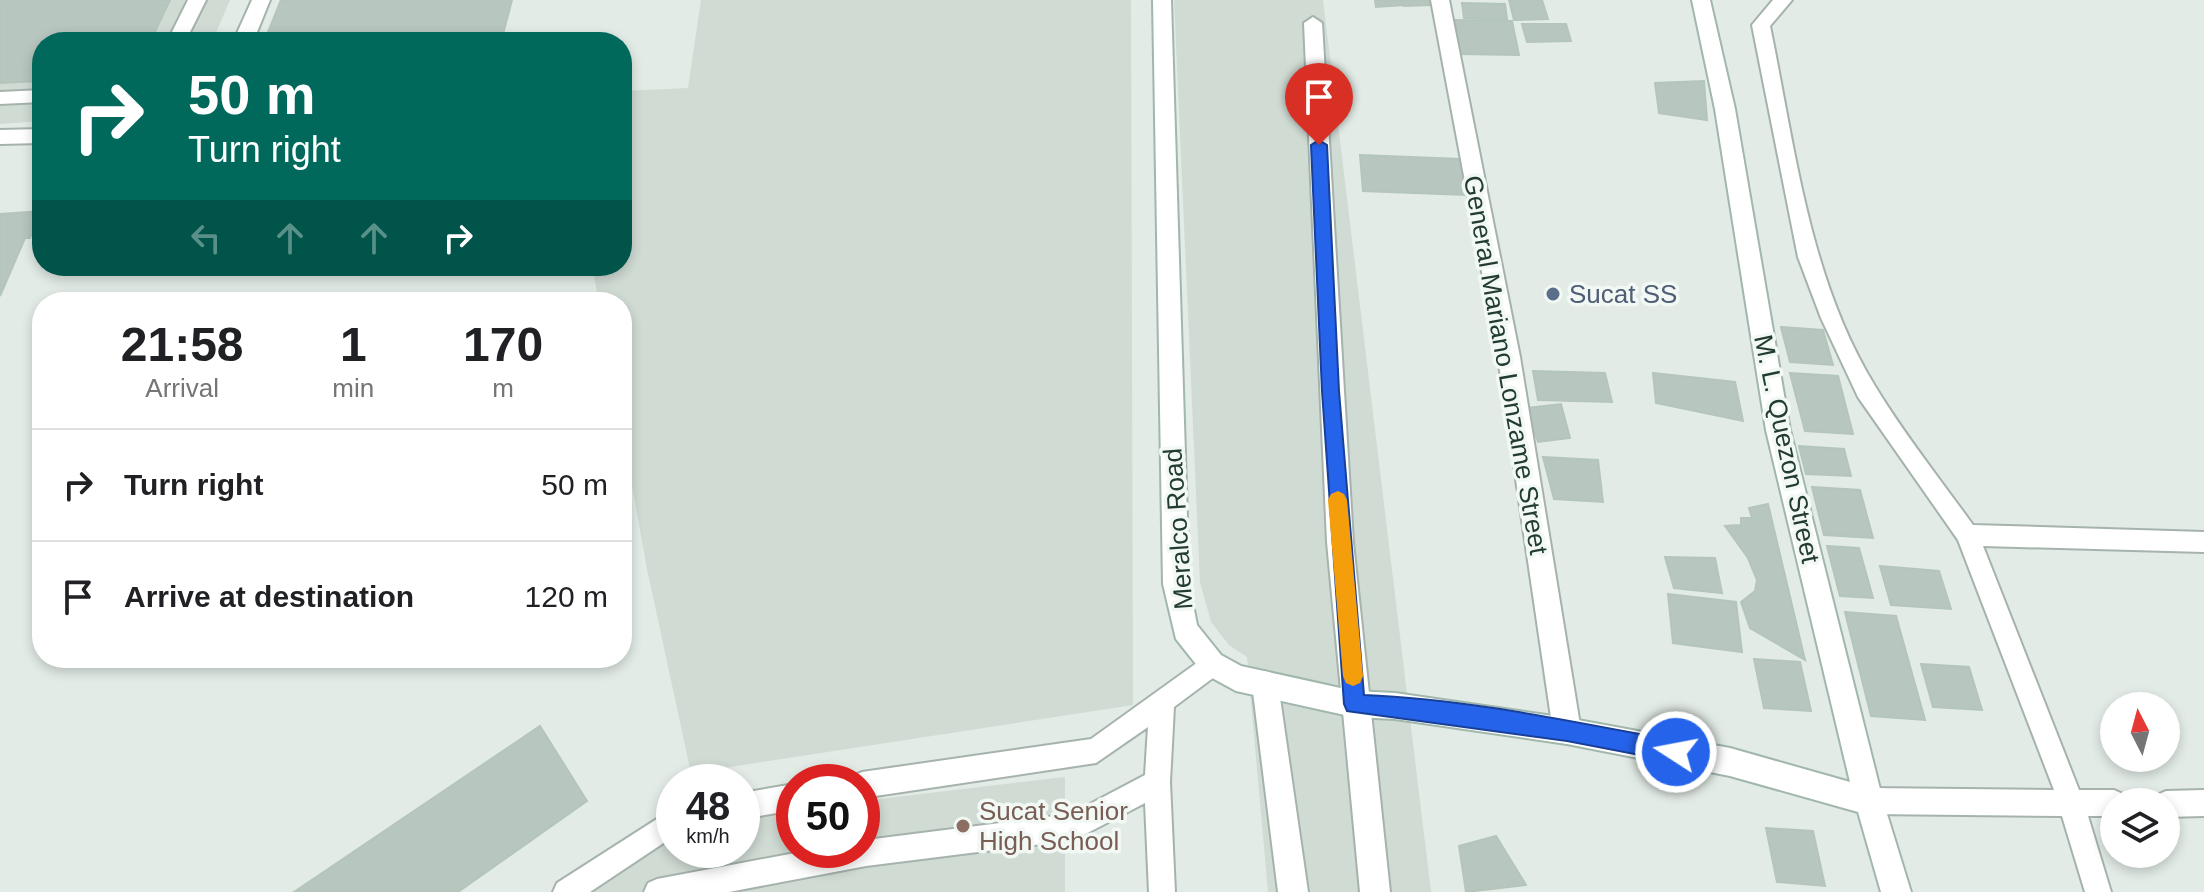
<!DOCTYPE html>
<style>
:root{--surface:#fff;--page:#f2f2f2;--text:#202124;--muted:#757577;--line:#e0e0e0}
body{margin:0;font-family:Arial,sans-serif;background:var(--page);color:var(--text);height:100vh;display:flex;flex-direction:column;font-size:30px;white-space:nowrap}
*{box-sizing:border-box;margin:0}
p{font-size:26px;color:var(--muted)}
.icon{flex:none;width:44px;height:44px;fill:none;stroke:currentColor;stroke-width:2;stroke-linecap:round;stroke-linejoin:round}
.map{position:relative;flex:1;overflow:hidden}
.details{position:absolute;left:32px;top:292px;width:600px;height:376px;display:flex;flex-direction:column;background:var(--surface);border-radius:32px;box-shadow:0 4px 12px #0003}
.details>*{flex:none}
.top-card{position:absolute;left:32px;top:32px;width:600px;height:244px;border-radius:32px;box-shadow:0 4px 12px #0003;background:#00695c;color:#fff;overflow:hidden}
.needle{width:52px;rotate:354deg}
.fabs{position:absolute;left:2100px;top:692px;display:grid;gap:16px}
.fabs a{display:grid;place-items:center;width:80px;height:80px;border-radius:50%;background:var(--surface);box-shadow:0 4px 12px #0003;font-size:40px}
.speed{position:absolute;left:656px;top:764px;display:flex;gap:16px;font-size:40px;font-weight:700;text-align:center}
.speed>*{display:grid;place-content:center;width:104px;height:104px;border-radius:50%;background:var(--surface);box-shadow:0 4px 12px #0003;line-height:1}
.speed small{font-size:20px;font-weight:400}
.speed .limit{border:12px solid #d22;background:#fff;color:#111}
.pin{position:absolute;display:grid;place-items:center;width:68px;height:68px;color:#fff;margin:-82px -34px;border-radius:50% 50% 50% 0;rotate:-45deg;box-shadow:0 0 8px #0007}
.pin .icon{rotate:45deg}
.me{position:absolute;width:88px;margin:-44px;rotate:281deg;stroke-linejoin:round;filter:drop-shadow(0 0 6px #0008)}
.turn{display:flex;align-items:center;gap:28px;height:168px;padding:0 24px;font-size:36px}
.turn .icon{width:104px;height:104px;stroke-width:2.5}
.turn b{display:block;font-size:56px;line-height:68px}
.lanes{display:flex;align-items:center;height:76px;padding:0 24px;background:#0003;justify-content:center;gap:40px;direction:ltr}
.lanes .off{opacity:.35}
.eta{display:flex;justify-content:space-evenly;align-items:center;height:136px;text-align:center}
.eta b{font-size:48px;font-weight:700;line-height:56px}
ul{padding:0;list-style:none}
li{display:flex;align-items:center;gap:24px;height:112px;padding:0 24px;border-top:2px solid var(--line)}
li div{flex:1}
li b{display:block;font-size:30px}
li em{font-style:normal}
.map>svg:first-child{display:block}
.built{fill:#d0dbd4}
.building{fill:#b7c6be;stroke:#b4c5bc;stroke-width:2}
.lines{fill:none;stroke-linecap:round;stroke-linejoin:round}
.lane-casing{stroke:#a5b3ac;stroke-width:4}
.street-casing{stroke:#a5b3ac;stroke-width:4}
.secondary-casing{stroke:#a1b7ac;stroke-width:4}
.lane{fill:#fff;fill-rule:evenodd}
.street{fill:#fff;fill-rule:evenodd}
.secondary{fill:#fff;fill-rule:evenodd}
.route{fill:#2563eb;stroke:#184099;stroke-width:2}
.slow{fill:#f59e0b}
.service-dot{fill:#5c6f8a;stroke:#f2f8f4;stroke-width:3}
.education-dot{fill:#8d6e63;stroke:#f2f8f4;stroke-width:3}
.labels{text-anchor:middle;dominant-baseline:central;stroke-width:7;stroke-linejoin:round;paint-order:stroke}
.service-label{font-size:26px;fill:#4e5e75;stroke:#f2f8f4;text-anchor:start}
.street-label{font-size:26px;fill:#233c31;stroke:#f2f8f4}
.education-label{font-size:26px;fill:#785e54;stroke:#f2f8f4;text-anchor:start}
</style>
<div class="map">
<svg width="2204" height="892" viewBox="0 0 2204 892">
<rect width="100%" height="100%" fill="#e2ebe6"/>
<path class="built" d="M0 0H230L212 42H42V121L0 124Z
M701 0H1131L1133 705 691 773 647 569 622 430V302H599L592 266H622V91L688 88Z
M1174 0H1323L1431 892H1268L1247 657 1229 645 1211 622 1200 582Z
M1065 777V892H584L674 835V850H742V817L794 809V850H862V801Z"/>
<path class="building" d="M0 0H170L150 42H42V81L0 83Z
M281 0H512L501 42H264Z
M1375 0H1401L1403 5 1376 7Z
M1403 0H1429L1431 5 1404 6Z
M1509 0H1542L1548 19 1514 20Z
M1462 3 1505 4 1507 19 1464 18Z
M1453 20 1512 21 1519 55 1459 54Z
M1522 24H1566L1571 41 1527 42Z
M1704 81 1707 120 1659 113 1655 83Z
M1360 155 1461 159 1466 195 1363 191Z
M41 211 30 238H25L0 296V214Z
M1781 327 1823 330 1833 365 1790 362Z
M1533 371 1605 373 1612 402 1538 400Z
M1653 373 1735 382 1743 421 1656 403Z
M1790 373 1838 376 1853 434 1805 431Z
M1561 404 1570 438 1538 442 1526 408Z
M1799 446 1844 449 1851 476 1806 474Z
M1543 457 1598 460 1603 502 1554 499Z
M1812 487 1860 490 1873 538 1824 535Z
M1768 504 1805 660 1750 628 1741 602 1755 591 1757 580 1748 558 1725 526 1741 525V518H1752L1749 508Z
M1827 546 1859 548 1873 598 1840 596Z
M1665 557 1715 558 1722 593 1674 588Z
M1880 566 1939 571 1951 609 1891 605Z
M1668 594 1736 602 1742 652 1673 643Z
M1845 612 1896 616 1925 720 1871 716Z
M1754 659 1800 662 1811 711 1764 708Z
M1921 664 1969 667 1982 710 1933 707Z
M540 726 587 801 458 892H294Z
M1766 828 1813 831 1825 886 1777 882Z
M1496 836 1526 885 1466 892 1459 846Z"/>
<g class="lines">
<g class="lane-casing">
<path id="lane" d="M188 0H206L185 42H167Z
M1773 0H1792L1770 26C1795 147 1809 279 1875 386 1904 434 1940 479 1973 525L2204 532V552L1983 546 2079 790H2114L2123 794 2127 802H2114V816H2088L2111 892H2085L2062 816 1869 814 1860 810 1856 801 1860 792 1869 788 2054 790 1958 540 1858 397 1821 318 1798 257 1752 25Z
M42 90V102L0 104V92Z
M42 129V143L0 144V130Z
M1212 652 1221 656 1224 664 1221 672 1174 707 1170 782 1175 892H1149L1145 803 1074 840 866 866 729 892H644L648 883 657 879 811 850H862V841L866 840 1071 814 1145 775 1148 727 1096 763 862 798V782H850L853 776 862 772 1091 739Z
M794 784V810L742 819V793Z
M2204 790V816L2166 817V802H2154L2157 795 2166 791Z
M674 808V836L590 892H553L557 883Z"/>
</g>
<g class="street-casing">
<path id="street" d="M252 0H270L253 42H233Z
M1431 0H1449L1520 357 1581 731 1577 740 1567 744 1557 740 1553 731 1498 357Z
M1313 17 1322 23 1353 542 1390 892H1360L1327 542 1304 23Z
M1265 671 1274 675 1278 684 1308 892H1278L1252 684 1256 675Z"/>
</g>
<g class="secondary-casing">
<path id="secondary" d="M1153 0H1171L1189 584 1197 625 1221 655 1241 666 1354 691 1395 693 1567 718 1730 748 1850 782 1766 430 1715 109 1692 0H1710L1735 109 1790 430 1883 801 1911 892H1881L1858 812 1730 776 1567 744 1395 719 1354 717 1236 691 1203 673 1176 639 1163 584Z"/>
</g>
<use href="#lane" class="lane"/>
<use href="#street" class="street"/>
<use href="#secondary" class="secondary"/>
</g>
<path class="route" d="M1319 140 1327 145 1339 391 1364 695C1468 699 1573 722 1676 741L1683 744 1686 752 1683 759 1676 762 1567 741 1347 711 1344 704 1322 391 1311 145Z"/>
<path class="slow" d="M1338 491 1344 494 1347 500 1363 676 1360 683 1353 686 1346 683 1343 676 1328 500 1331 494Z"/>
<circle class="service-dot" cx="1553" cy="294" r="8"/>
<circle class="education-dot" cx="963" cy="826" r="8"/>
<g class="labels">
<g class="service-label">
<text x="1569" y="294">Sucat SS</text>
</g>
<g class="street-label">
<text transform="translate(1506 365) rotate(80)">General Mariano Lonzame Street</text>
<text transform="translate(1787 449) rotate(78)">M. L. Quezon Street</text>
<text transform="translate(1178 529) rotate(-94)">Meralco Road</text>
</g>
<g class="education-label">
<text x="979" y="811">Sucat Senior<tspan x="979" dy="30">High School</tspan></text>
</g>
</g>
</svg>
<div class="fabs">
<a><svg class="needle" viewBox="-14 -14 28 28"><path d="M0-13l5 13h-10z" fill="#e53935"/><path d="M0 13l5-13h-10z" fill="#757577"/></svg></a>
<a><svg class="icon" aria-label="layers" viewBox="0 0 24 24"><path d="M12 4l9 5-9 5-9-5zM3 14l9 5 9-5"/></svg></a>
</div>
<div class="speed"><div>48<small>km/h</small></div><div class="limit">50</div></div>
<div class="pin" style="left:1319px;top:145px;background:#d93025"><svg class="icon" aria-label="arrive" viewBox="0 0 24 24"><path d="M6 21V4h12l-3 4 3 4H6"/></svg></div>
<svg class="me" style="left:1676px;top:752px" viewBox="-20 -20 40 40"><circle r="17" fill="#2563eb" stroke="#fff" stroke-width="3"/><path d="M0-11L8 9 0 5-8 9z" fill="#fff"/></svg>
<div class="top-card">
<div class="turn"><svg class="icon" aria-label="right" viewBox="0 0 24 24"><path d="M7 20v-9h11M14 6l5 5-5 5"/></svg><div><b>50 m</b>Turn right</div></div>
<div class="lanes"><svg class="icon off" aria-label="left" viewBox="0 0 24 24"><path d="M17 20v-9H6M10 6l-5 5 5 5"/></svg><svg class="icon off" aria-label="ahead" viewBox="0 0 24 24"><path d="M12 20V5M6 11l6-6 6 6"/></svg><svg class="icon off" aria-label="ahead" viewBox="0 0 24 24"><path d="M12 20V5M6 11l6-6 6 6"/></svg><svg class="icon" aria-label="right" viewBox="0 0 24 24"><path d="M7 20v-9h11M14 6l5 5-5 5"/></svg></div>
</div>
<section class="details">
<div class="eta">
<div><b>21:58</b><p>Arrival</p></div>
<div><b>1</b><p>min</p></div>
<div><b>170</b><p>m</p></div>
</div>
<ul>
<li><svg class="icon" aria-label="right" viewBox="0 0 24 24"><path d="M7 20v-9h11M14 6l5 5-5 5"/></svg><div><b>Turn right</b></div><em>50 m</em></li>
<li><svg class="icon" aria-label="arrive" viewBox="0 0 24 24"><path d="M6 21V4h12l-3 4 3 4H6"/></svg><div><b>Arrive at destination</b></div><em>120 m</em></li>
</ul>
</section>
</div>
